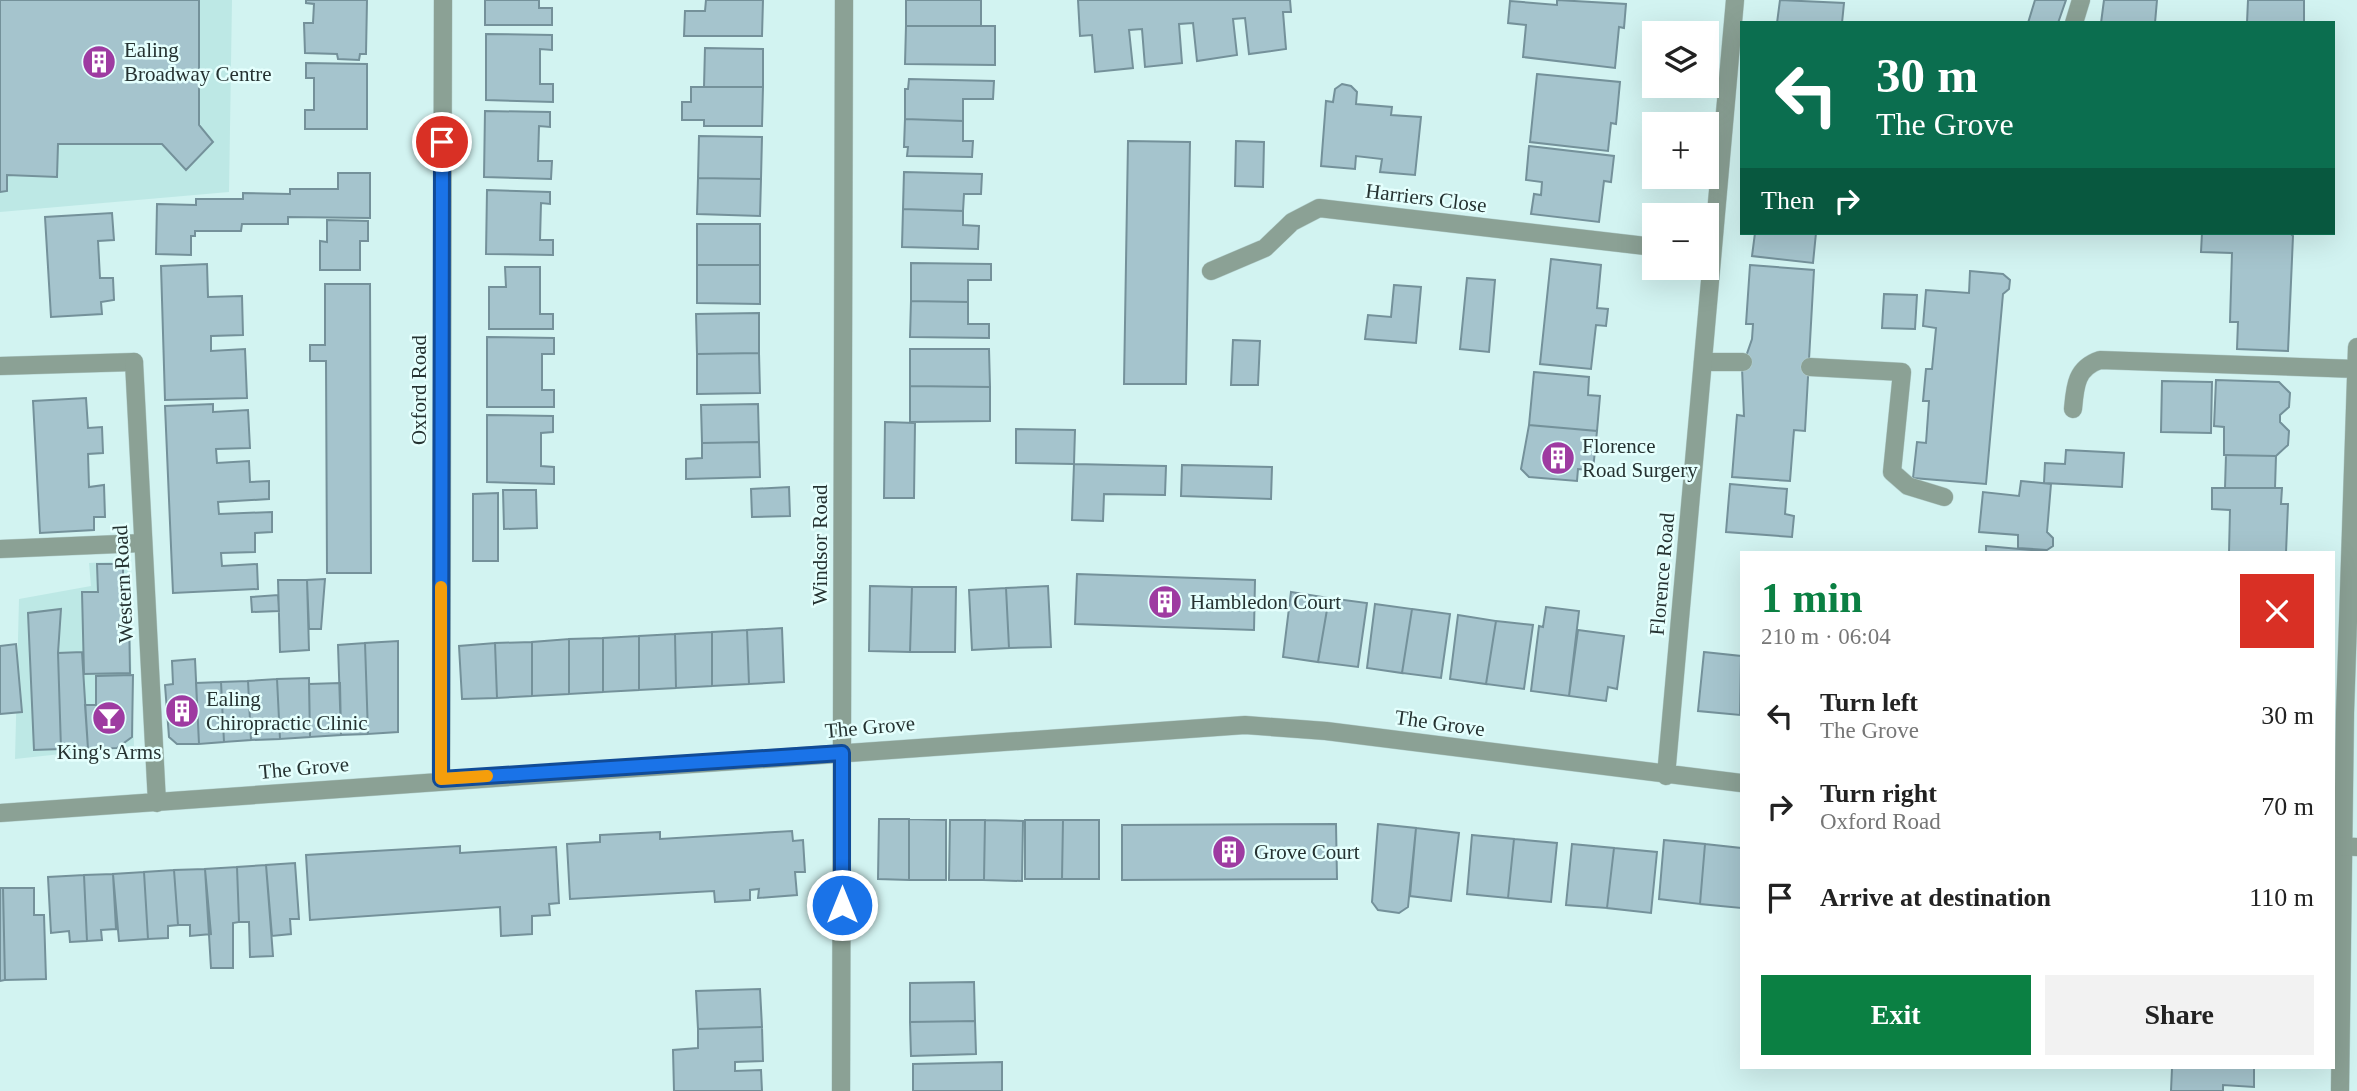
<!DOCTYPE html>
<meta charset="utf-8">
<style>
:root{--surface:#fff;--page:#f2f2f2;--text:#222;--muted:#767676;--accent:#0b8043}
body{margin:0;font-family:Georgia,serif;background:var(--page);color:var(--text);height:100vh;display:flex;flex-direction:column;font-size:26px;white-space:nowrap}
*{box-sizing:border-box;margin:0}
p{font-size:23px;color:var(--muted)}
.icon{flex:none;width:38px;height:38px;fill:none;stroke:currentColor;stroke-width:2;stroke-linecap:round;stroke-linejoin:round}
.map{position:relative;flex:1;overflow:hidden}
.side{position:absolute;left:1740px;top:551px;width:595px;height:518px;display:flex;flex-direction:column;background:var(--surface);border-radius:0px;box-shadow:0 7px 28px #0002}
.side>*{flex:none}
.guide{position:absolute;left:1740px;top:21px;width:595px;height:214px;border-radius:0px;box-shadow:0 7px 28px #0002;background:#0b6e4f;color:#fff;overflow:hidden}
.fabs{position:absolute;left:1642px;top:21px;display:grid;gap:14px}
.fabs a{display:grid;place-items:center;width:77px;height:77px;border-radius:0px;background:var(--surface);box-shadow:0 7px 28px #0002;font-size:35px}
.pin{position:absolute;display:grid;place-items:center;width:60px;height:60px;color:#fff;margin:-30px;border:4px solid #fff;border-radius:50%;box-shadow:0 2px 7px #0007}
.me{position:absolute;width:77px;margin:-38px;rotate:0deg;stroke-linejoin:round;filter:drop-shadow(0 0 5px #0008)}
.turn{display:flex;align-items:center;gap:24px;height:147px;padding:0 21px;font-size:32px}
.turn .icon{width:91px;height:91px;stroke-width:2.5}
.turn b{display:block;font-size:49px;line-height:60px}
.then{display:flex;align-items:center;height:66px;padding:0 21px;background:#0003;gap:14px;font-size:26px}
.round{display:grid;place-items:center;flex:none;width:74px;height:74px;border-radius:0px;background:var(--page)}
.headline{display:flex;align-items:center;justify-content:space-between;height:119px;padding:0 21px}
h1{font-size:42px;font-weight:700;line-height:52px;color:var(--accent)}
.primary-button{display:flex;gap:14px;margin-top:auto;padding:14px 21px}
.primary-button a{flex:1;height:80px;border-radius:0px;background:var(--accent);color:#fff;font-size:28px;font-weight:700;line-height:80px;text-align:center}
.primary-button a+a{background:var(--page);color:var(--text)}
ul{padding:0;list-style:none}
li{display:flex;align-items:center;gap:21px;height:91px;padding:0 21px}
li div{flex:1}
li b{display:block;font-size:26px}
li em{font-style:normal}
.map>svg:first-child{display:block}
.built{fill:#bde8e5}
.building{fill:#a5c4cd;stroke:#74919a;stroke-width:2}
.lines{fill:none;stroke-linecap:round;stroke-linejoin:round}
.service-casing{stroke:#b3d0ce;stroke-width:19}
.minor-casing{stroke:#b3d0ce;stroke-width:19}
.service{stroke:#8ba195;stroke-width:18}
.minor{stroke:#8ba195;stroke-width:18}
.route-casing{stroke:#114b97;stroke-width:18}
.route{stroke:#1a73e8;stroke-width:12}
.slow{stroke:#f59e0b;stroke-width:12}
.labels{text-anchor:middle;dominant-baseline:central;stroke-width:5;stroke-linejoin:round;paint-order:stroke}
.poi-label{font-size:21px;fill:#253231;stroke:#e4fffd;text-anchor:start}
.street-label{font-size:21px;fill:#253231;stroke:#e4fffd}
</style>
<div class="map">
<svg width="2357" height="1091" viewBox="0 0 2357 1091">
<rect width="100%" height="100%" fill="#d2f3f1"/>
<path class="built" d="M0 0H232L229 192 0 212Z
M128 561 134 746 15 759 19 599 91 586 89 563Z"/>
<path class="building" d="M0 0H199V125L213 142 186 170 162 144H58L57 177 7 175V191L0 192Z
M306 0H367L366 54H360L359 60 338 59 337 54 305 53 304 23H313L314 4 306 3Z
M485 0H539V8H552V25H485Z
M706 0H763L762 36H684L685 11H705Z
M906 0H981V26H906Z
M1078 0H1290L1291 12H1283L1286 49 1249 54 1245 18 1233 19 1237 55 1197 61 1193 23 1179 24 1182 63 1145 67 1142 29 1129 30 1133 68 1095 72 1092 35 1080 36Z
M1557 0 1626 4 1624 28 1619 27 1615 68 1523 57 1526 25 1508 23 1510 1 1557 5Z
M1780 0 1844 3 1842 23H1777Z
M2035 0H2066L2058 23H2028Z
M2104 0H2157L2155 23H2101Z
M2248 0H2304V23H2247Z
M906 26H995V65L905 64Z
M486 34 552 35V50L540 49V84H553V102L486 100Z
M705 48 763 49V87H704Z
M306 63 367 64V129H305V110H314V78H306Z
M1537 74 1620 82 1616 124 1611 123 1608 151 1530 142Z
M909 79 994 81 993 99H963V121L905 119V89H908Z
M1342 84 1351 86 1357 92 1356 104 1392 107 1391 115 1421 117 1415 175 1380 172 1382 159 1356 156 1355 169 1321 166 1326 101 1333 102 1335 89Z
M691 87H763L762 126H704V120H682V102H691Z
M485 111 550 112V127L539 126 538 161H552L551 179 484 177Z
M905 119 963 121V141H973L972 157 907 156 908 147H904Z
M699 136 762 137 761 179 698 178Z
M1128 141 1190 142 1186 384H1124Z
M1236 141 1264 142 1263 187 1235 186Z
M1529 146 1614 156 1611 182 1604 181 1599 222 1531 214 1534 194 1541 195 1542 182 1526 180Z
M904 172 982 174 981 194H964L963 211 903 209Z
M338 173H370V218L288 217V224H242L241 231H195V236H191V255L156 254 157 204 196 205V199H243V193L290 194V189H338Z
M698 178 761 179 760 216 697 214Z
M487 190 550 192V204L541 203 540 240H553V255L486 254Z
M903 209 963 211V225L979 226 978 249 902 247Z
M112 213 114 240 98 241 100 278H113L114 300 101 302 102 314 51 317 45 217Z
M327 220 368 221V241H360V270H320V241L327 242Z
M697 224H760V265H697Z
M1755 233H1816L1813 263 1752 256Z
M2202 233H2290L2293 236 2288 351 2237 349 2238 322H2230L2232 253 2201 252Z
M1551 259 1601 265 1597 308 1608 309 1606 326 1596 325 1591 369 1540 364Z
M911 263 991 264V280H968V302L911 301Z
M207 264 208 297 242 296 243 335 211 336V351L245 349 247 398 165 400 161 266Z
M697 265H760V304L697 303Z
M1750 265 1814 270 1805 431 1794 430 1790 481 1732 477 1737 415 1744 416 1742 368 1752 339 1753 324H1746Z
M505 267H540V314H553V329H489V287H506Z
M1970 271 2003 274 2010 280 2009 289 2003 294 1986 484 1913 478 1917 442 1926 443 1929 401H1923L1926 369H1932L1936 328 1923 326 1926 290 1969 293Z
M1467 278 1495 280 1489 352 1460 349Z
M325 284H370L371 573H327L326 361H310V345H325Z
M1394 285 1421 287 1416 343 1365 339 1368 315 1391 317Z
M1884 294 1917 295 1915 329 1882 328Z
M911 301 968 302V324H989V338L910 337Z
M759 313V353L697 354 696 314Z
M487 337 554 338V354H542V390H554V407H487Z
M1233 340 1260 341 1258 385H1231Z
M910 349H989L990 387 910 386Z
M759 353 760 393 697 394V354Z
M1534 372 1589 377 1588 395 1600 396 1597 431 1529 425Z
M2216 380 2279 382 2290 393 2289 407 2280 415V422L2289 431 2288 445 2276 456 2224 455V427L2214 426Z
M2162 381 2212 382 2211 433 2161 432Z
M910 386 990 387V421L910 422Z
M86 398 88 428 102 427 103 453 88 454 89 487 104 485 105 517H94V530L40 533 33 401Z
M213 404V412L248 410 250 448 216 449 217 463 249 461 250 482 269 481V499L218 502 219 514 272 512V532L255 533V552L221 553 222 566 257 564 258 589 173 593 165 406Z
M758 404 759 442 702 443 701 405Z
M487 415 553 416V432L541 433V466L554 467V484L487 482Z
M885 422 915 423 914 498H884Z
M1529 425 1597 431 1593 470 1578 469 1577 481 1529 477 1521 469Z
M1016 429 1075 430 1074 464 1016 463Z
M759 442 760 477 686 479V459L702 458V443Z
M2066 450 2124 453 2122 487 2044 483 2045 463 2065 464Z
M2226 455 2276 456 2275 488H2225Z
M1074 464 1166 466 1165 495 1104 494 1103 521 1072 520Z
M1182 465 1272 467 1271 499 1181 496Z
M2021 481 2051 484 2047 532 2053 538V546L2047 550 2018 548V535L1979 532 1983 492 2019 496Z
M1730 484 1787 489 1785 514 1794 516 1792 537 1726 532Z
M789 487 790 516 752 517 751 489Z
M2212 488H2282L2281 504H2288L2286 553H2229L2230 510 2212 509Z
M503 490H536L537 528 504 529Z
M498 493V561H473V494Z
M1986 546 2065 553H1986Z
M97 564H123V612L129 613 130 673 84 674 82 592H98Z
M1077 574 1255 580 1254 630 1075 624Z
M325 579 321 629H309L307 580Z
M278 580H307L309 650 280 652Z
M870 586 912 587 910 652 869 651Z
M1048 586 1051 647 1009 648 1006 588Z
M912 587H956L955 652H910Z
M1006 588 1009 648 972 650 969 590Z
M1291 592 1329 598 1318 662 1283 657Z
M278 595 279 611 252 612 251 597Z
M1329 598 1367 603 1358 667 1318 662Z
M1375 604 1412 609 1402 673 1367 668Z
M1546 607 1579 611 1569 696 1531 691 1539 626 1543 627Z
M61 609 58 653 61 749 34 750 28 613Z
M1412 609 1450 614 1441 678 1402 673Z
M1458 615 1496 621 1486 684 1450 679Z
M1496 621 1533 625 1524 689 1486 684Z
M782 628 784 682 749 684 747 630Z
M747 630 749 684 712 686V632Z
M1578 630 1624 636 1617 689 1608 687 1606 701 1569 696Z
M712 632V686L676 688 675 634Z
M675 634 676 688 639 690V636Z
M639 636V690L603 692V638Z
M603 638V692L569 694V639Z
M569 639V694L532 696V642Z
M398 641V732L368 734 365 643Z
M532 642V696L497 698 495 643Z
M365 643 368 734 341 735 338 645Z
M495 643 497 698 462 699 459 646Z
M16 644 22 712 0 714V646Z
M82 652 88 749H61L58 653Z
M1704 652 1741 656 1740 715 1698 711Z
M195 659 199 744H177L169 737 165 685 173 684 172 661Z
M133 675 132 737 117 748 88 749 85 705H96V676Z
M309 678 310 737 280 739 277 679Z
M277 679 280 739 251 740 248 681Z
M248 681 251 740 224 742 221 682Z
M221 682 224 742 199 744 196 683Z
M340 683 341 735 310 737 309 684Z
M879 819H909V880L878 879Z
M909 819 946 820V880H909Z
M950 820H985L984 880H949Z
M985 820 1023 821 1022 881 984 880Z
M1025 820H1063L1062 879H1025Z
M1063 820H1099V879H1062Z
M1336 824 1337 879 1122 880V825Z
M1378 824 1416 828 1408 907 1399 913 1378 910 1372 902Z
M1416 828 1459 833 1451 901 1410 896Z
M792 831 793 841 803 840 805 872H795L797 895 758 898 759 889 750 890V900L715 902 714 891 570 899 567 844 600 842V835L660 832V839Z
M1472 835 1514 839 1508 898 1467 894Z
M1514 839 1557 843 1551 902 1508 898Z
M1664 840 1705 844 1700 904 1659 899Z
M1572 844 1614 848 1607 908 1566 905Z
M1705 844 1741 848V908L1700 904Z
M460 846V853L556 847 559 903 549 904 550 915 532 916V934L501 936 500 907 310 920 306 855Z
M1614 848 1657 852 1651 913 1607 908Z
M295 863 299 919H290L291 934 272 936 266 865Z
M266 865 273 956 250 957 249 922H239L237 867Z
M237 867 239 922 233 923V968H211L205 869Z
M205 869 211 934 190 936V925H178L174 870Z
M174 870 178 925 168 926V938L148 939 144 872Z
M144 872 148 939 119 941 113 874Z
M113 874 116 929 101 930 102 940 87 941 84 875Z
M84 875 87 941 70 942 69 931 51 933 48 877Z
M0 888H3L5 980 0 981Z
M3 888H34V915H44L46 979 5 980Z
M974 982 975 1021 910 1022V983Z
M760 989 762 1027 698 1029 696 991Z
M975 1021 976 1054 911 1056 910 1022Z
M762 1027 763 1061 735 1062V1071L761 1070 762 1091H674L673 1050 698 1048V1029Z
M1002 1062V1091H913V1064Z
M2172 1068H2254V1087L2223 1085V1091H2171Z"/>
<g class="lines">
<g class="service-casing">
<path id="service" d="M1211 271 1265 248 1292 222 1319 208 1654 247
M1703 362H1743
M0 366 134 362
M1810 367 1902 372 1892 472 1908 486 1944 497
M2073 409C2075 386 2076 368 2100 360L2356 369
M0 549 143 543
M2340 1091 2345 713 2357 347"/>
</g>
<g class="minor-casing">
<path id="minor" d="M2074 23 2081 0
M134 362 157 803
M1666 776 1735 0
M441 779 443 0
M0 813 1245 725 1326 731 1741 783
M2333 846 2357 847
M841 1091 844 0"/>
</g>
<use href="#service" class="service"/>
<use href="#minor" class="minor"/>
</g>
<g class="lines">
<g class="route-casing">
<path id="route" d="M442 142 441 779 842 753V905"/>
</g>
<use href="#route" class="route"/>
<path class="slow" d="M441 587V779L487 776"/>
</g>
<defs>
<g id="building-disc" transform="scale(1.75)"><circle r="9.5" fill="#9e3ba1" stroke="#e4fffd"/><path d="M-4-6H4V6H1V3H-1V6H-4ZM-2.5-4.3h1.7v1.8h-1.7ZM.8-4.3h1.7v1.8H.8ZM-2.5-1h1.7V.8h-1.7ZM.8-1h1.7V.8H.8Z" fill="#fff"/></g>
<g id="bar-disc" transform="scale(1.75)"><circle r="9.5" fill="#9e3ba1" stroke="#e4fffd"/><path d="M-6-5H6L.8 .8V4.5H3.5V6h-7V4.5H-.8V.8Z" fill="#fff"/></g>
</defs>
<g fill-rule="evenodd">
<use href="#building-disc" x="99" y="62"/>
<use href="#building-disc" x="1558" y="458"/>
<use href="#building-disc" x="1165" y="602"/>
<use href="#building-disc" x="182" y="711"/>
<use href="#bar-disc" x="109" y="718"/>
<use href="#building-disc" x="1229" y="852"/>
</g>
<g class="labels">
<g class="poi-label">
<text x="124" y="50">Ealing<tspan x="124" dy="24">Broadway Centre</tspan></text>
<text x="1582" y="446">Florence<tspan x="1582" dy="24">Road Surgery</tspan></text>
<text x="1190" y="602">Hambledon Court</text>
<text x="206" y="699">Ealing<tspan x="206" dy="24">Chiropractic Clinic</tspan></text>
<text x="109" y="752" text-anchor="middle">King's Arms</text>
<text x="1254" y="852">Grove Court</text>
</g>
<g class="street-label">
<text transform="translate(1426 198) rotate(7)">Harriers Close</text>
<text transform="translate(419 390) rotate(-90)">Oxford Road</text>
<text transform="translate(820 545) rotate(-90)">Windsor Road</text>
<text transform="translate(1662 574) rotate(-85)">Florence Road</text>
<text transform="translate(123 584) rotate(-93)">Western Road</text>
<text transform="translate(1440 723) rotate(8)">The Grove</text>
<text transform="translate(870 727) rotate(-5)">The Grove</text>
<text transform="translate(304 768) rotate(-5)">The Grove</text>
</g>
</g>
</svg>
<div class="fabs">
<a><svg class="icon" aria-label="layers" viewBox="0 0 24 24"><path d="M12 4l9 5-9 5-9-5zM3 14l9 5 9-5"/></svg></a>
<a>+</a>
<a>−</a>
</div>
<div class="pin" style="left:442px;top:142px;background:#d93025"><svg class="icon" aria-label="arrive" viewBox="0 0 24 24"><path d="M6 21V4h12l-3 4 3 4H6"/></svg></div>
<svg class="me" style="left:842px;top:905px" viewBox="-20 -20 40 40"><circle r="17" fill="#1a73e8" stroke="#fff" stroke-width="3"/><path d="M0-11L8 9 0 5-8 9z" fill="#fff"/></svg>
<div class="guide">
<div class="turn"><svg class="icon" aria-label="left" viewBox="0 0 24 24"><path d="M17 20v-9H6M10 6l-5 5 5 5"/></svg><div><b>30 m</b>The Grove</div></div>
<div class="then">Then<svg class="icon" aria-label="right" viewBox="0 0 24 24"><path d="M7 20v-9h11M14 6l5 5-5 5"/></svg></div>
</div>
<section class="side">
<div class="headline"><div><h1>1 min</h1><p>210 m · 06:04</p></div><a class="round" style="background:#d93025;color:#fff"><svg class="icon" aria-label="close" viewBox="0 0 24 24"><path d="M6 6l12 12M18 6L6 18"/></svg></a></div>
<ul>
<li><svg class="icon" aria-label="left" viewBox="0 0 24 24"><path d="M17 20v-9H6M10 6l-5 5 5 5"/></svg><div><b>Turn left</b><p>The Grove</p></div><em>30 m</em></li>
<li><svg class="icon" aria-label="right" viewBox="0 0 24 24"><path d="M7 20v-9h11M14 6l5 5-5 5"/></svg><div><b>Turn right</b><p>Oxford Road</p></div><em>70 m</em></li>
<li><svg class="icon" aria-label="arrive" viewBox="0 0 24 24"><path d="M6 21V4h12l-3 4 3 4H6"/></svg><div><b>Arrive at destination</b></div><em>110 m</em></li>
</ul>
<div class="primary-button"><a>Exit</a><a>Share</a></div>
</section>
</div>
